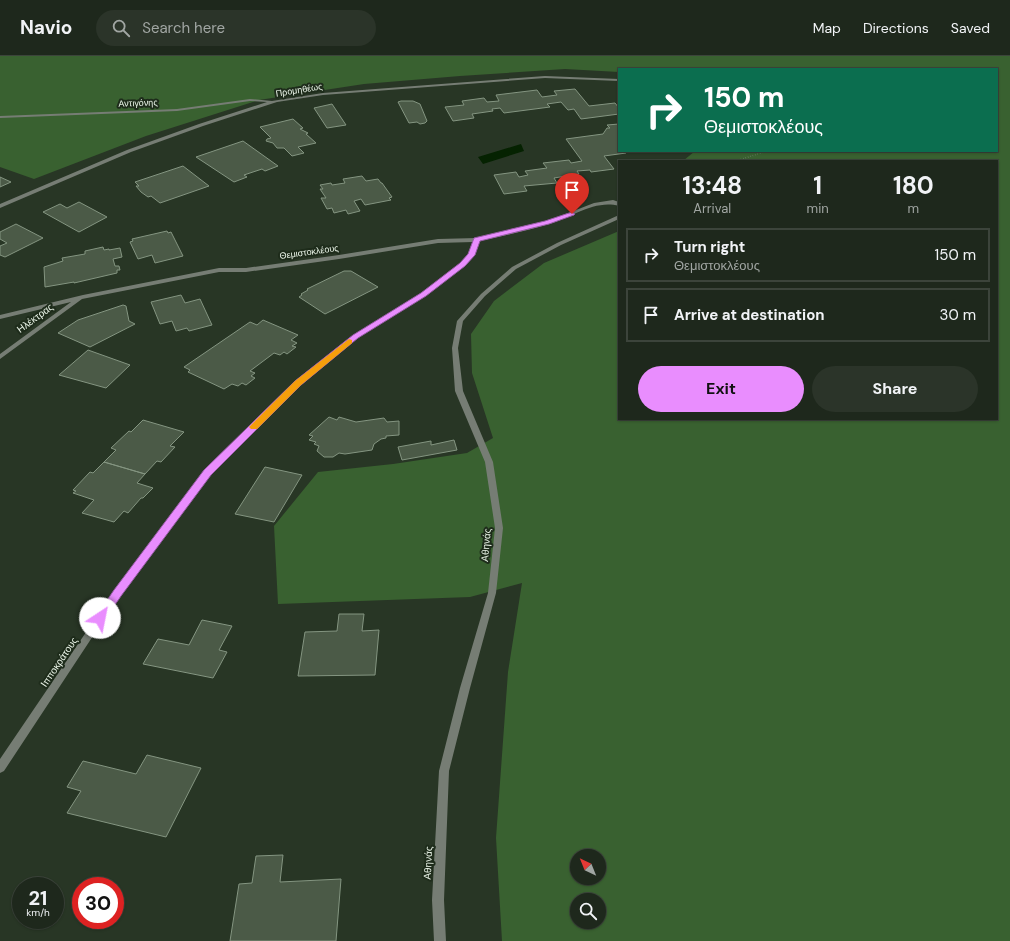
<!DOCTYPE html>
<meta charset="utf-8">
<style>
:root{--surface:#1e281c;--page:#2b3429;--text:#f1f3f6;--muted:#a1a6a3;--line:#3c443b;--accent:#e98dfe}
body{margin:0;font-family:"DM Sans",sans-serif;background:var(--page);color:var(--text);height:100vh;display:flex;flex-direction:column;font-size:15px;white-space:nowrap}
*{box-sizing:border-box;margin:0}
p{font-size:13px;color:var(--muted)}
.icon{flex:none;width:22px;height:22px;fill:none;stroke:currentColor;stroke-width:2;stroke-linecap:round;stroke-linejoin:round}
.map{position:relative;flex:1;overflow:hidden}
.drawer{position:absolute;left:618px;top:104px;width:380px;height:260px;display:flex;flex-direction:column;background:var(--surface);border-radius:0px;box-shadow:0 1px 3px #0004,0 0 0 1px var(--line)}
.drawer>*{flex:none}
.guide{position:absolute;left:618px;top:12px;width:380px;height:84px;border-radius:0px;box-shadow:0 1px 3px #0004,0 0 0 1px var(--line);background:#0b6e4f;color:#fff;overflow:hidden}
.needle{width:26px;rotate:317deg}
.fabs{position:absolute;left:570px;top:793px;display:grid;gap:8px}
.fabs a{display:grid;place-items:center;width:36px;height:36px;border-radius:50%;background:var(--surface);box-shadow:0 1px 3px #0004,0 0 0 1px var(--line);font-size:20px}
.speed{position:absolute;left:12px;top:821px;display:flex;gap:8px;font-size:20px;font-weight:700;text-align:center}
.speed>*{display:grid;place-content:center;width:52px;height:52px;border-radius:50%;background:var(--surface);box-shadow:0 1px 3px #0004,0 0 0 1px var(--line);line-height:1}
.speed small{font-size:10px;font-weight:400}
.speed .limit{border:6px solid #d22;background:#fff;color:#111}
.pin{position:absolute;display:grid;place-items:center;width:34px;height:34px;color:#fff;margin:-41px -17px;border-radius:50% 50% 50% 0;rotate:-45deg;box-shadow:0 0 4px #0007}
.pin .icon{rotate:45deg}
.me{position:absolute;width:44px;margin:-22px;rotate:34deg;stroke-linejoin:round;filter:drop-shadow(0 0 3px #0008)}
.turn{display:flex;align-items:center;gap:14px;height:84px;padding:0 20px;font-size:18px}
.turn .icon{width:52px;height:52px;stroke-width:2.5}
.turn b{display:block;font-size:28px;line-height:34px}
.eta{display:flex;justify-content:space-evenly;align-items:center;height:68px;text-align:center}
.eta b{font-size:24px;font-weight:700;line-height:28px}
.button{display:flex;gap:8px;margin-top:auto;padding:8px 20px}
.button a{flex:1;height:46px;border-radius:24px;background:var(--accent);color:#111;font-size:16px;font-weight:700;line-height:46px;text-align:center}
.button a+a{background:var(--page);color:var(--text)}
ul{padding:0;list-style:none}
li{display:flex;align-items:center;gap:12px;height:54px;margin:0 8px 6px;padding:0 12px;border:2px solid var(--line);border-radius:0px}
li div{flex:1}
li b{display:block;font-size:15px}
li em{font-style:normal}
header{display:flex;align-items:center;gap:24px;box-sizing:border-box;height:56px;padding:0 20px;background:var(--surface);border-bottom:1px solid var(--line)}
header strong{font-size:19px}
nav{display:flex;gap:22px;margin-inline-start:auto;font-size:14px}
.search{width:280px;height:36px;background:var(--page);display:flex;align-items:center;gap:10px;box-sizing:border-box;padding:0 14px;border-radius:22px;color:var(--muted);font-size:15px}
.map>svg:first-child{display:block}
.green{fill:#396130;fill-rule:evenodd}
.water{fill:#052201}
.building{fill:#4b5a47;stroke:#849581}
.lines{fill:none;stroke-linecap:round;stroke-linejoin:round}
.path{stroke:#738071;stroke-width:1.5;stroke-dasharray:0.5 2;stroke-linecap:butt}
.minor{fill:#767d74;fill-rule:evenodd}
.route{fill:#e98dfe;stroke:#975ca5}
.slow{fill:#f59e0b}
.labels{text-anchor:middle;dominant-baseline:central;stroke-width:4;stroke-linejoin:round;paint-order:stroke}
.far-street-label{font-size:9px;fill:#ebf5e9;stroke:#1e2c1b}
.street-label{font-size:10px;fill:#ebf5e9;stroke:#1e2c1b}
</style>
<header>
<strong>Navio</strong>
<div class="search"><svg class="icon" aria-label="search" viewBox="0 0 24 24"><circle cx="10" cy="10" r="6"/><path d="M15 15l6 6"/></svg>Search here</div>
<nav><a>Map</a><a>Directions</a><a>Saved</a></nav>
</header>
<div class="map">
<svg width="1010" height="885" viewBox="0 0 1010 885">
<rect width="100%" height="100%" fill="#283625"/>
<path class="green" d="M0 0H1010V885H502L496 782 508 616 522 527 470 541 278 548 274 470 318 416 393 408 467 397 493 382 472 317 471 278 494 245 544 207 619 175V363H997V105H683L695 95H997V13H619V16L565 13 460 20 364 28 259 44 146 80 34 123 0 111ZM577 800H599V822H577ZM577 844H599V866H577Z"/>
<path class="water" d="M521 88 524 95 483 108 478 101Z"/>
<path class="building" d="M575 33 589 50 615 47 619 52V58L581 63 574 53 568 54 561 46 547 48 550 51 504 57 500 52 492 53 493 55 472 58 474 62 453 65 445 51 464 49 462 45 484 42 487 46 499 45 496 39 537 34 542 41 557 39 554 35Z
M401 45H413L420 48 427 65 425 67 420 68 417 66 409 67 398 46Z
M332 48 346 69 327 72 314 52Z
M293 63 303 72 300 73 308 77 306 78 316 87 298 91 304 97 292 100 284 92H277L273 87 266 85 267 83 271 82 260 71Z
M619 68V95H624L626 97 604 100 614 113 591 116 590 114 577 115 579 118 554 122 557 127 524 130 527 135 504 138 494 119 516 116 519 121 528 119 525 115 547 112 543 107 569 104 571 107 582 105 566 83 603 78 607 72H610L607 69Z
M243 85 278 110 265 115 262 113 244 119 247 121 234 126 196 101Z
M183 110 209 130 160 147 151 140 148 141 141 136 136 130H139L135 126Z
M362 120 366 125 378 123 381 127H382L392 141 389 142 391 144 365 149 361 143 354 145 360 155 348 158 346 154 334 157 332 152 327 153 321 142H326L320 133H323L320 129 331 127 332 129 345 127 343 123Z
M0 121 11 126 0 131Z
M79 146 107 161 79 176 43 156 60 148 67 152Z
M16 168 43 182 5 201 0 199V190L7 187 0 183V176Z
M167 175 168 177 171 176 183 200 155 207 152 199 138 203 130 186 133 185 132 183Z
M103 191 104 194 109 193V194L120 192 122 201 113 203 115 210H119L120 214H117V217L74 227V226L45 231 44 211 63 205 62 202 85 198V195Z
M344 215H351L378 231 325 258 299 241 302 239 301 238 308 234 307 233Z
M181 239 185 247 200 243 212 269 189 275 187 272 176 275 172 265 160 268 151 246Z
M123 249 126 250 129 265 135 268 90 291 58 277 78 264Z
M263 264 298 279 291 284 297 287 292 290 296 291 287 298 284 296 280 299 274 297 250 315 255 317 251 320 255 322 246 329 242 327 238 330 232 328 224 333 188 316 190 314 184 311 250 266 257 269Z
M88 294 130 309 106 332 59 319Z
M329 361 337 364 339 361 356 366 384 362 387 366 399 365V379L386 380V382L381 383 374 388 372 394 345 398 339 397 333 401H324L317 395 319 390 314 388 316 386 309 384 313 380 309 379Z
M143 364 184 376 170 390 175 391 161 406 157 405 145 418 104 406 116 394 111 392 129 375 131 376Z
M454 384 457 394 402 404 398 391 431 385V389Z
M104 406 145 418 137 427 153 432 143 442H141L128 457 124 455 114 466 82 457 94 444 73 437 76 435 73 434 90 416 93 417Z
M265 411 302 419 274 466 235 458Z
M339 558H364L362 575 379 574 375 619 298 620 305 576 337 575Z
M202 564 232 570 219 594 227 596 213 622 143 608 158 583 189 589Z
M147 699 201 712 166 781 67 757 81 735 67 731 83 705 136 718Z
M283 799 280 826 341 823 336 885H230L239 828 252 827 256 800Z"/>
<g class="lines">
<path class="path" d="M736 105 767 95"/>
<path class="minor" d="M545 20 619 23V25L545 22 323 39 277 46 203 70 131 96 0 152V148L127 94 199 68 267 46 250 45 177 55 0 62V60L177 53 250 43 272 45 323 37Z
M613 144 619 146V150C595 143 571 162 549 168 526 175 502 180 479 185L474 199 465 210 425 239 358 281 301 329 211 418 120 539 4 715 0 717V703L114 535 205 414 295 325 354 279 421 237 461 208 468 199 473 186 438 187 339 203 246 216H219L82 243 0 303V298L71 246 0 263V259L83 239 219 212H246L339 199 438 183 477 182 545 166 594 147Z
M619 159V163L561 189 516 213 485 240 463 265 458 292 463 335 493 406 503 472 496 537 470 632 449 715 444 844 446 885H434L432 844 439 715 460 632 488 537 495 472 485 406 455 335 452 292 457 265 481 238 512 211 557 187Z"/>
</g>
<path class="route" d="M572 156 575 158 574 159 549 168 480 185 475 199 465 210 426 240 358 282 301 329 211 419 121 540 104 565H97L95 562 97 559 114 534 204 414 295 325 353 279 421 237 460 207 468 198 474 182 545 165Z"/>
<path class="slow" d="M349 283 352 284V287L301 329 257 373H251L249 371 295 325Z"/>
<g class="labels">
<g class="far-street-label">
<text transform="translate(299 34) rotate(-9)">Προμηθέως</text>
<text transform="translate(138 47) rotate(-2)">Αντιγόνης</text>
<text transform="translate(309 196) rotate(-8)">Θεμιστοκλέους</text>
</g>
<g class="street-label">
<text transform="translate(35 262) rotate(-36)">Ηλέκτρας</text>
<text transform="translate(486 489) rotate(-85)">Αθηνάς</text>
<text transform="translate(59 606) rotate(-56)">Ιπποκράτους</text>
<text transform="translate(428 807) rotate(-87)">Αθηνάς</text>
</g>
</g>
</svg>
<div class="fabs">
<a><svg class="needle" viewBox="-14 -14 28 28"><path d="M0-13l5 13h-10z" fill="#e53935"/><path d="M0 13l5-13h-10z" fill="#a1a6a3"/></svg></a>
<a><svg class="icon" aria-label="search" viewBox="0 0 24 24"><circle cx="10" cy="10" r="6"/><path d="M15 15l6 6"/></svg></a>
</div>
<div class="speed"><div>21<small>km/h</small></div><div class="limit">30</div></div>
<div class="pin" style="left:572px;top:158px;background:#d93025"><svg class="icon" aria-label="arrive" viewBox="0 0 24 24"><path d="M6 21V4h12l-3 4 3 4H6"/></svg></div>
<svg class="me" style="left:100px;top:562px" viewBox="-20 -20 40 40"><circle r="19" fill="#fff"/><path d="M0-13L10 11 0 6-10 11z" fill="#e98dfe"/></svg>
<div class="guide">
<div class="turn"><svg class="icon" aria-label="right" viewBox="0 0 24 24"><path d="M7 20v-9h11M14 6l5 5-5 5"/></svg><div><b>150 m</b>Θεμιστοκλέους</div></div>
</div>
<section class="drawer">
<div class="eta">
<div><b>13:48</b><p>Arrival</p></div>
<div><b>1</b><p>min</p></div>
<div><b>180</b><p>m</p></div>
</div>
<ul>
<li><svg class="icon" aria-label="right" viewBox="0 0 24 24"><path d="M7 20v-9h11M14 6l5 5-5 5"/></svg><div><b>Turn right</b><p>Θεμιστοκλέους</p></div><em>150 m</em></li>
<li><svg class="icon" aria-label="arrive" viewBox="0 0 24 24"><path d="M6 21V4h12l-3 4 3 4H6"/></svg><div><b>Arrive at destination</b></div><em>30 m</em></li>
</ul>
<div class="button"><a>Exit</a><a>Share</a></div>
</section>
</div>
